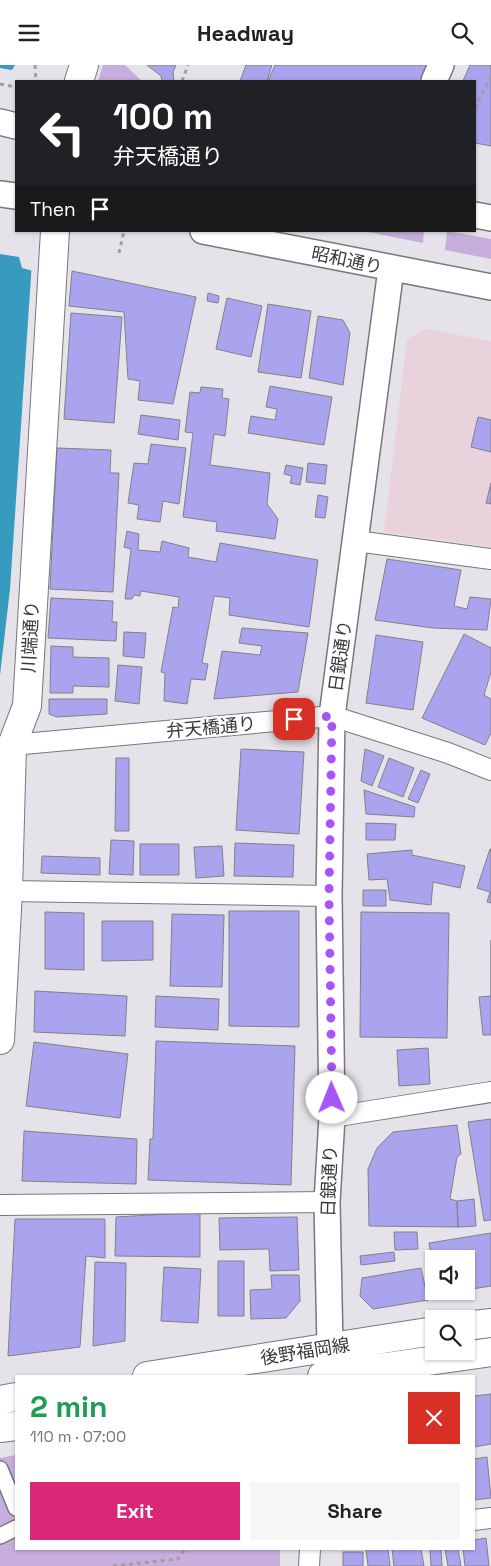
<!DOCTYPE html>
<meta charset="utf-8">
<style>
:root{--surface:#fff;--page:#f6f6f6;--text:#222;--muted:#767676;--accent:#db2777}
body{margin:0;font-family:"Space Grotesk","Noto Sans JP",sans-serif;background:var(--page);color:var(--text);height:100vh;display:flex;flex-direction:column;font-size:19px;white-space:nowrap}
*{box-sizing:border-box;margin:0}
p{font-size:16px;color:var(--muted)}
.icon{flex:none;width:28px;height:28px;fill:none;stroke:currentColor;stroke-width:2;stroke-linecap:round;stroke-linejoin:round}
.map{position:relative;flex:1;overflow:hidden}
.details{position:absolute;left:15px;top:1310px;width:460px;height:175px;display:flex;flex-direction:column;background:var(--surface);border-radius:0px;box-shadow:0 1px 4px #0004}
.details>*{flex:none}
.banner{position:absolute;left:15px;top:15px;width:461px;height:152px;border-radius:0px;box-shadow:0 1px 4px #0004;background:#202124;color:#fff;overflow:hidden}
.buttons{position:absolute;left:425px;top:1185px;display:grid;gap:10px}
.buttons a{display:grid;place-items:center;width:50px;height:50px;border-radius:0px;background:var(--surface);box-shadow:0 1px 4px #0004;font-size:25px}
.pin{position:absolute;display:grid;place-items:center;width:42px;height:42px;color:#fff;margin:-21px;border-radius:10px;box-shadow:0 2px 8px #0006}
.me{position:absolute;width:55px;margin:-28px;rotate:359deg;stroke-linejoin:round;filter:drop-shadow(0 0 4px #0008)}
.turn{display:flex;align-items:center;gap:18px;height:105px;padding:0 15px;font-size:22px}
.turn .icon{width:65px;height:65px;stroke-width:2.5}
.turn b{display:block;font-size:35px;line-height:42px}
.then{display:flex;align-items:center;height:48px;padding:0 15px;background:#0003;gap:10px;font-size:19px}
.round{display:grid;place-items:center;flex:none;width:52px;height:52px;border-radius:0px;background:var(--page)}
.head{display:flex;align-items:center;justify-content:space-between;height:85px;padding:0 15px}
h1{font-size:30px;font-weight:800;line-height:38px;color:#1e9e55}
.button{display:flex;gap:10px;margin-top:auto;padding:10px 15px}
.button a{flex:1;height:58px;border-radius:0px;background:var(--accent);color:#fff;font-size:20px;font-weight:800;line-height:58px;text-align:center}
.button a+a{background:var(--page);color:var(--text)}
header{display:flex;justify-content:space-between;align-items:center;height:65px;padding:0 15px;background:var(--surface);font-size:22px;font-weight:800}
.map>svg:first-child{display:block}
.commercial{fill:#ead2dc}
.green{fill:#c8aedc}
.water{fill:#369bbf}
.pier{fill:#e6e2e9}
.building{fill:#aaa4ee;stroke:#818188}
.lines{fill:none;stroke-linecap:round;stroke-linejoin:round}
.pedestrian-casing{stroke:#7a767d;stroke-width:18}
.minor-casing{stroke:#7a767d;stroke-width:22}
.tertiary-casing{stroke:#7a767d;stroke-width:28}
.secondary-casing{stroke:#7a767d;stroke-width:30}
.path{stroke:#a19ea3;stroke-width:3;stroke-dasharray:4 4;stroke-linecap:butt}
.pedestrian{stroke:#fff;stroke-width:15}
.minor{stroke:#fff;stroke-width:20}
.tertiary{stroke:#fff;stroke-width:25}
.secondary{stroke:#fff;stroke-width:28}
.route{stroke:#a855f7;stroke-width:9;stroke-dasharray:0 16.2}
.labels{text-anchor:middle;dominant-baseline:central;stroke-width:4.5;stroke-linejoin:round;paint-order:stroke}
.street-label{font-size:18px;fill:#3b393c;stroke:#fff}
</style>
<header><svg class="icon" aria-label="menu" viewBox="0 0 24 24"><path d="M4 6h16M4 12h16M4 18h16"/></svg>Headway<svg class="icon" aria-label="search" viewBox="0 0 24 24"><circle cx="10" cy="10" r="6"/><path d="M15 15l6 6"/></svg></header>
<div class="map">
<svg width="491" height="1501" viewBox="0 0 491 1501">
<rect width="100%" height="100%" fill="#e6e2e9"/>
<path class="commercial" d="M424 264 491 276V482L384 467 407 275Z"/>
<path class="green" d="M103 0H125L142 16H98Z
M363 166H424L423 178Z
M447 166 491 174V194L445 185Z
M16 1390V1484H280V1501H0V1393Z"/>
<path class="water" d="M0 0H30V16H16V166L34 167 10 524 0 610Z"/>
<path class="pier" d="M15 0H30V16H16V166H34L33 206 22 203 19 192 0 189V3L12 5Z"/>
<path class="building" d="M147 0H176L173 7 174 16H162L161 11Z
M246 0H272L267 16H240Z
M275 0H431L424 16H268Z
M470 0H491V81L475 78V16H463Z
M72 206 196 232 173 339 138 335 140 316 128 314 124 247 69 241Z
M208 228 219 231 218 238 207 236Z
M227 233 262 241 251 292 216 284Z
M268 239 311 246 301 313 258 307Z
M71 248 122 252 114 358 64 354Z
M318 251 343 255 350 268 343 320 309 313Z
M270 321 332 332 324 380 248 368 251 351 275 355 277 344 266 342Z
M201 322 223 324 222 333 229 334 225 371 214 369 210 400 270 408 267 439 278 454 275 474 216 466 217 457 183 452 193 368 185 367 190 327 200 328Z
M141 350 180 355 178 375 138 369Z
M478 352 491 355V387L471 382Z
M151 379 186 383 179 439 163 436 160 457 137 454 139 440 128 438 134 398 148 399Z
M57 383 111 385 110 408H119L113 527 50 524Z
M308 398 327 400 325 419 306 417Z
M286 400 303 403 300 420 290 418 292 411 284 409Z
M491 418V439L486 438Z
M318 430 328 432 325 453 315 452Z
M127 466 139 469 138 485 160 487 162 476 189 483 188 492 216 497 220 478 318 495 309 562 229 550 230 533 214 531 202 598 208 599 205 615 191 614 187 639 164 636 165 608 161 607 173 542 178 543 179 532 141 526 140 531 134 530 132 534H125L131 484 124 482Z
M387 494 461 505 454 541 467 544 470 532 491 534 487 565 433 563 375 555Z
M51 533 113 536 112 557H117L116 576 48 573Z
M242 563 308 568 298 627 214 634 222 586 260 590 262 581 239 578Z
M124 567 146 568 144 593 123 591Z
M464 569 491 583V607L484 630 491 634V668L485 680 422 653Z
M376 570 423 577 413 645 366 638Z
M51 581 73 582V592L109 593V622L73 621V628H50Z
M118 600 142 602 139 639 115 636Z
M49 634H107V649L57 652 49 649Z
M241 684 304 687 299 769 236 765Z
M365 684 384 691 372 721 361 716Z
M116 693H129V766H115Z
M389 693 414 703 403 732 378 722Z
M421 705 430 709 418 738 408 734Z
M364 725 415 742 414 752 366 749Z
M366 758 396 759 395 775H366Z
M111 775 134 776 133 810 109 809Z
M235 778 294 780 293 812 234 811Z
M140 779H179V810H140Z
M222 781 224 811 196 813 194 782Z
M490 784H491V838L487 837 490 827 477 823Z
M412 785V790L465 801 460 823 433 817 431 840 390 835 387 814 369 815 367 789Z
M42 791 100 793V810L41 808Z
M363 825H386V841H363Z
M229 846H299V962L229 961Z
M45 847 84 848V905L45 904Z
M361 847 449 848 447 973 360 972Z
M172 849 224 850 222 922 170 921Z
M102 856H153V895L102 896Z
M491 875V970H483L479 932 491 931Z
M35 926 127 931 125 971 34 967Z
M156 931 219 934 218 965 155 962Z
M156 976 295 981 291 1120 148 1115 150 1074H153Z
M34 977 128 989 120 1053 26 1041Z
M428 983 430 1019 399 1021 397 985Z
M491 1054V1155L484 1156 468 1057Z
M457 1060 461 1089 457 1092 450 1134 457 1136 458 1162 369 1161 368 1104 377 1083 393 1067Z
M24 1066 137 1074 136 1119 22 1116Z
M474 1134 476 1161 458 1162 457 1136Z
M200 1147V1192L115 1191 116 1152Z
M297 1152 299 1205 270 1206 269 1184 220 1185 219 1153Z
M15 1154H105V1193L86 1191 80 1282 8 1291Z
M394 1167H417L418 1184 395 1185Z
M491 1168V1221L466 1225V1194H434V1208L429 1178Z
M394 1187 395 1196 361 1200 360 1191Z
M218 1196H244V1251H218Z
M95 1197 126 1198 125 1276 93 1281Z
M164 1202 201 1204 198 1258 161 1256Z
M421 1203 428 1235 373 1244 360 1231 362 1213Z
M271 1210H299L300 1236 286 1253 251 1254 250 1225 272 1224Z
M491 1329V1379L474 1382V1331Z
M487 1392 491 1433 474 1435V1394Z
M486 1473 489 1501H465L463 1484H474V1475Z
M366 1484H388L390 1501H368Z
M392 1484H421L424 1501H394Z
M430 1484H441L442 1501H431Z
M445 1484H458L461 1501H448Z
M343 1487H363V1501H343Z"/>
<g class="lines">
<g class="pedestrian-casing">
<path id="pedestrian" d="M0 1404 16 1443
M0 1471 16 1463"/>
</g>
<g class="minor-casing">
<path id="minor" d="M356 476 491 494
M12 680 332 651 448 688 491 705
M8 826 329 831
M332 1052 491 1027
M0 1140 327 1137
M474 1455 491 1453
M309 1501 310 1484"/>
</g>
<g class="tertiary-casing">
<path id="tertiary" d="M434 16 441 0
M0 57 16 61
M0 129 16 131
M475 150 491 153
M203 166 491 222
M330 1282 327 1137 332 1052 329 831 332 651 391 204"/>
</g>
<g class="secondary-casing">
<path id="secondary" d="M79 16 84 0
M0 975 8 826 12 680 27 641 55 166
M466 1261 491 1258
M147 1311 434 1266
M322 1311 491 1287
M0 1335 16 1332
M0 1363 16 1361"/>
</g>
<path class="path" d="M35 0 36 16
M182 16 188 0
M0 19 16 22
M475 43 491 11
M119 188 124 166
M113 1501 178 1494 185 1484"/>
<use href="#pedestrian" class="pedestrian"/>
<use href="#minor" class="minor"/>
<use href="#tertiary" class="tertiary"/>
<use href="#secondary" class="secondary"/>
</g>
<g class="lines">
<path class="route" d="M294 654 332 651 329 831 332 1033"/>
</g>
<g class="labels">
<g class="street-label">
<text transform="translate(347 195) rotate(12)">昭和通り</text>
<text transform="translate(30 572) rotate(-87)">川端通り</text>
<text transform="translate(340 591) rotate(-82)">日銀通り</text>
<text transform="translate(211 662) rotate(-5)">弁天橋通り</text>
<text transform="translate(329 1116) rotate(-88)">日銀通り</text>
<text transform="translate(305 1286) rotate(-9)">後野福岡線</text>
</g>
</g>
</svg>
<div class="buttons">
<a><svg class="icon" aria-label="sound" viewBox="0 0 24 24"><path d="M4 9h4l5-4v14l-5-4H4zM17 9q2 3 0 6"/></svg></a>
<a><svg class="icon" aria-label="search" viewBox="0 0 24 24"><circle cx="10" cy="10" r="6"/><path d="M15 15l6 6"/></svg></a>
</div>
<div class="pin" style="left:294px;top:654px;background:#d93025"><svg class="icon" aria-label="arrive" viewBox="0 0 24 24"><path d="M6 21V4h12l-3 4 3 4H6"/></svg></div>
<svg class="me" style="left:332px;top:1033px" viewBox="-20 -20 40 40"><circle r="19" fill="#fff"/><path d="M0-13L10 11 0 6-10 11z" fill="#a855f7"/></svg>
<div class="banner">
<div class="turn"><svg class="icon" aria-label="left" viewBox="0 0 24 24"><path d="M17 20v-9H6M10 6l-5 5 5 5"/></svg><div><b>100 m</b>弁天橋通り</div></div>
<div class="then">Then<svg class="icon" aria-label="arrive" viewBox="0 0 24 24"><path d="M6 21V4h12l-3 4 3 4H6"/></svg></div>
</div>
<section class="details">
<div class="head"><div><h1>2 min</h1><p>110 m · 07:00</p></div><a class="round" style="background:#d93025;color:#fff"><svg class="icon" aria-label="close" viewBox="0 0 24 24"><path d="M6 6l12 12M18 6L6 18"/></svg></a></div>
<div class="button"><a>Exit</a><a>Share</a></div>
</section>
</div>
